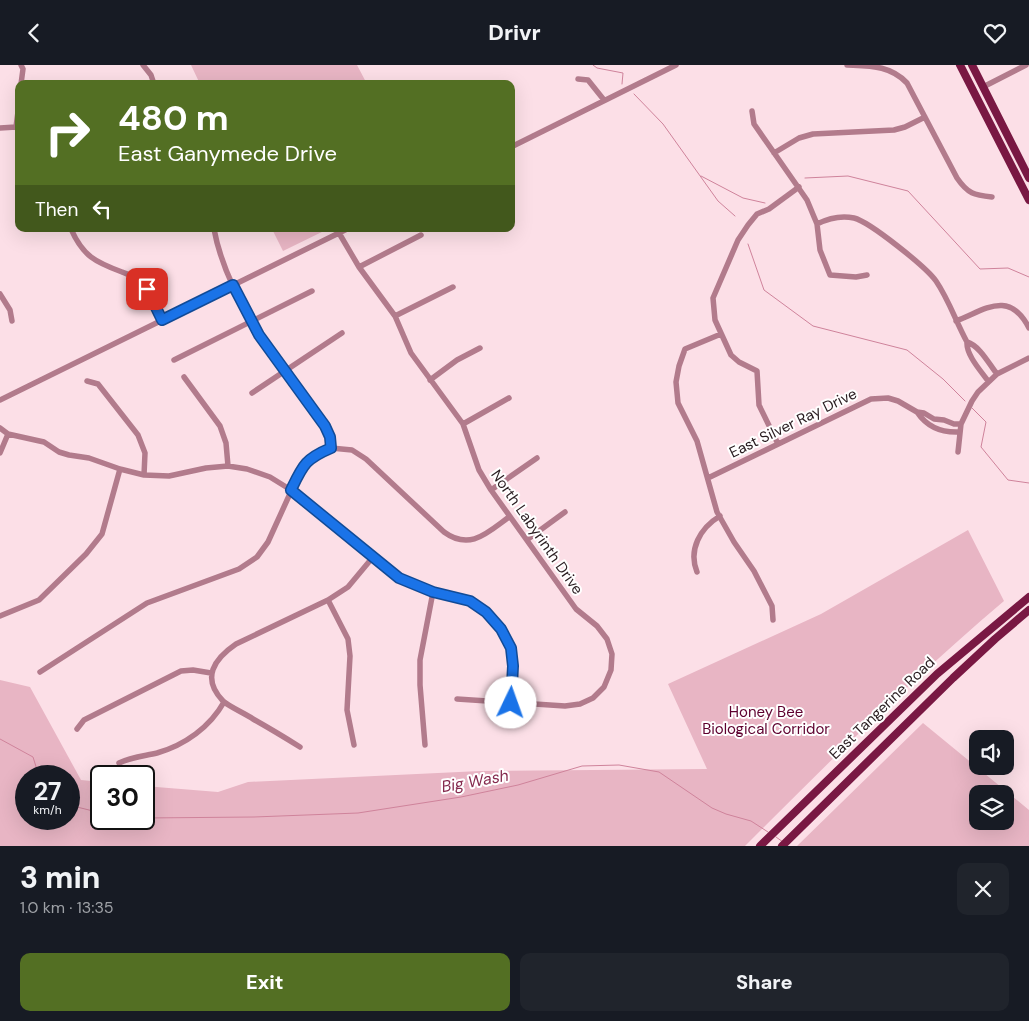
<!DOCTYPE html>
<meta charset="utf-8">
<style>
:root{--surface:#171b24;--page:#20242c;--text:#f1f3f6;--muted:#9ea1a6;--accent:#536f23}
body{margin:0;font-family:"DM Sans",sans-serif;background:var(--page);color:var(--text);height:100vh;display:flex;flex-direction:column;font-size:19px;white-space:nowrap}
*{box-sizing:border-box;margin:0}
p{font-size:16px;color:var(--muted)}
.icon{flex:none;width:28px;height:28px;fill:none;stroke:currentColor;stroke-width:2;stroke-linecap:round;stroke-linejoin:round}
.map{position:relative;height:781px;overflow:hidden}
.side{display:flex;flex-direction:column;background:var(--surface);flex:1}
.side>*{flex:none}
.guide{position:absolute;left:15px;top:15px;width:500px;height:152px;border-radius:10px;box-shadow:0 5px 20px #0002;background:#536f23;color:#fff;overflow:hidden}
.tools{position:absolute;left:969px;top:665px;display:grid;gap:10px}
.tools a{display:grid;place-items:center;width:45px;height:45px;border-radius:10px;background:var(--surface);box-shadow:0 5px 20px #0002;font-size:25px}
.speed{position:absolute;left:15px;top:700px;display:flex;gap:10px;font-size:25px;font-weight:700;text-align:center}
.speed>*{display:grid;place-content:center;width:65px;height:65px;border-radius:50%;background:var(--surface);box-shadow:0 5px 20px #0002;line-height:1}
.speed small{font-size:12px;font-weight:400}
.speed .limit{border:2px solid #111;border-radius:8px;background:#fff;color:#111}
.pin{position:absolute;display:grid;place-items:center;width:42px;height:42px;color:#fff;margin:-21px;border-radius:10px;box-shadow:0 2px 8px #0006}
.me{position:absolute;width:55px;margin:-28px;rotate:3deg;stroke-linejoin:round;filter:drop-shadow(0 0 4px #0008)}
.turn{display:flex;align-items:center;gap:18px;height:105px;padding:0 20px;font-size:22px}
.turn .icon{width:65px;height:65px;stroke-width:2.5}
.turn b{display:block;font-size:35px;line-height:42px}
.then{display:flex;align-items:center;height:48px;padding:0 20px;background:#0003;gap:10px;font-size:19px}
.round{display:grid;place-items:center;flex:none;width:52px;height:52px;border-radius:10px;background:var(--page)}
.overview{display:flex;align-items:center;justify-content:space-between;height:85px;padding:0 20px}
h1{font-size:30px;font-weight:800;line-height:38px}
.button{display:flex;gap:10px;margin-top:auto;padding:10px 20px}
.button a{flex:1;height:58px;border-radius:10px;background:var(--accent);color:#fff;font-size:20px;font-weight:800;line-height:58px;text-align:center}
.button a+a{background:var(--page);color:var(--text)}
header{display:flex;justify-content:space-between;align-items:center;height:65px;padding:0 20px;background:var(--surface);font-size:22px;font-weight:800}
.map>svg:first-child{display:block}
.green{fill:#e8b5c4;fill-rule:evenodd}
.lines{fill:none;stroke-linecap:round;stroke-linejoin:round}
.stream{stroke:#cf839b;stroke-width:1}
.minor{stroke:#b27b8c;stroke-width:5.5}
.major{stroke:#791843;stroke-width:8}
.route-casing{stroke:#114b97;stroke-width:12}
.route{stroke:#1a73e8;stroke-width:9}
.labels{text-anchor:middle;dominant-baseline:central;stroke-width:4;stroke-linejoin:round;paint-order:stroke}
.street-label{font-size:15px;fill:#281b1f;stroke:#fff}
.park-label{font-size:15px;fill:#5e002f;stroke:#fff}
.water-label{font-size:16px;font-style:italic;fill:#852a4e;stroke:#fff}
</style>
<header><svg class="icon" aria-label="back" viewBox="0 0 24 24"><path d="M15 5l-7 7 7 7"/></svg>Drivr<svg class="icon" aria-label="heart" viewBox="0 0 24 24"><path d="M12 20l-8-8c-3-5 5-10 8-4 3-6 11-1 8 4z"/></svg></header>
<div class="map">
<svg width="1029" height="781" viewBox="0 0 1029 781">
<rect width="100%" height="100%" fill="#fcdfe7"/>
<path class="green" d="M191 0H357L367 19H200Z
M272 164H328L283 186Z
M968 465 1004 536C913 613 829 697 745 781H0V615L30 622 81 715 101 717V754H144V721L218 727 248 717 480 706 707 704 668 619 821 549ZM69 711V754H26V711Z
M923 658 1029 745V781H797ZM978 729H1005V756H978Z"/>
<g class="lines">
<path class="stream" d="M593 0 597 3 623 8 622 19
M634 29 663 59 718 136 735 151
M701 111 743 133 765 138
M805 113 848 111 908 126 980 204 1008 203 1029 212
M748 179 764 225 813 261 907 285 943 314 965 336
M972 343 986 357 981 382 1008 415 1029 418
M0 674 33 692 39 711
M69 740 101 748
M144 753 254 752 358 748 461 732 518 720 582 701 619 700 659 707 712 743 726 749 751 756 768 767
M776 772 783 777"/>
<path class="minor" d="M21 0 23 4 21 19
M143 0 151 10 154 19
M847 0C869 1 890 0 907 18L957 113C968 129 974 130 992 132
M578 14 588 15 604 35
M983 22 1026 0
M19 39 16 62 19 66
M752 46 754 59 807 135 817 159 820 185 830 210 856 212 867 210
M0 63 16 62
M511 82 676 0
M774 88 799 73 813 69 894 65 905 62 925 52
M817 159C829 153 840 150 854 153 870 157 926 202 936 216 949 235 956 257 967 277 966 290 981 306 988 316
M71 164C83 191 95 197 122 207 129 210 137 212 143 218 152 227 157 243 162 255
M214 164C227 235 283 304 325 361L330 372 331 383
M339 168 359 202 395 251 411 288 463 359 479 405 491 425 576 544 597 561 607 574 612 589 611 605 604 622 593 633 580 639 565 641 457 634
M359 202 421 170
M0 229 10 245 12 256
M395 251 453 222
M956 256C985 245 1009 224 1029 263
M721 269 685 284 679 301 676 317 678 338 697 376 717 447 734 477 754 506 772 541 773 555
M967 277C980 281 989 299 997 309
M174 295 312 226
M184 312 220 361 226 378 228 401
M430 315 457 295 480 283
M87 316 98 319 138 370 145 388 144 410
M252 328 342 268
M0 335 347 164
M917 347C927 362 942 368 960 367
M463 359 509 333
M0 363 8 369 44 377 59 387 69 390 89 393 120 404 144 410 169 411 206 403 228 401 247 404 270 412 291 425 399 513 433 527 470 536 486 547 501 564 511 583 513 601 511 638
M778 379 759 340 757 306 739 297 731 290 715 255 713 233 738 175 748 160 757 149 769 144 799 122
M958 387 961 359 972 336 978 327 997 309 1029 293
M0 388 8 369
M708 413 871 334 888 333 898 336 917 347 924 348 934 354 944 355 954 359H961
M491 425 537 393
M528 474 565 447
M697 507C688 485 700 463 720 451
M328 535 348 574 350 591 347 645 354 680
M0 551 39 535 86 489 102 469 120 404
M40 607 147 538 239 504 257 492 268 477 303 400 315 390 331 383 352 385 366 394 444 467C470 486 487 468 509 452
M77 664 84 655 181 606 193 605 211 608
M425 680 420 620V595L433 527
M300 682C284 672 269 663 253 654 246 649 228 641 223 636 201 613 214 594 236 579L328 535 348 522 373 492
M119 698C131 692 144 691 157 688 185 680 210 662 224 637"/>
<path class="major" d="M960 0 1029 135
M972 0 1029 113
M760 781 937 609 1029 532
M782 781 953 613 995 574 1029 545"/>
</g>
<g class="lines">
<g class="route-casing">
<path id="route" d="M147 224 162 255 233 220 259 270 325 361 330 372 331 383C305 394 303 400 291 425L399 513 433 527 470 536 486 547 501 564 511 583 513 601 511 638"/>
</g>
<use href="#route" class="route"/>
</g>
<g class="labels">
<g class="street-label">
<text transform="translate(793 358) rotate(-26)">East Silver Ray Drive</text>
<text transform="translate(537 467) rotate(55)">North Labyrinth Drive</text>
<text transform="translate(882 643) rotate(-44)">East Tangerine Road</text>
</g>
<g class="park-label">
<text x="766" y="647">Honey Bee<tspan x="766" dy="17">Biological Corridor</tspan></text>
</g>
<g class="water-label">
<text transform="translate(475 716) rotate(-10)">Big Wash</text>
</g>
</g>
</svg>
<div class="tools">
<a><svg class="icon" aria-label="sound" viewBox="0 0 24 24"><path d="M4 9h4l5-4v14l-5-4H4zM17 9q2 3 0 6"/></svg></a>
<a><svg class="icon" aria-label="layers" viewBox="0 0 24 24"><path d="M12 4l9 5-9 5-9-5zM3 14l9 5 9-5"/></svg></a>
</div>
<div class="speed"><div>27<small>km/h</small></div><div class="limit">30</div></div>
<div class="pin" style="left:147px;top:224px;background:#d93025"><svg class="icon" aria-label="arrive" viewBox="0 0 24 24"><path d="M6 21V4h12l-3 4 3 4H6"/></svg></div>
<svg class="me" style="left:511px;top:638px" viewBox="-20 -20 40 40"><circle r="19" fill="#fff"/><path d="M0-13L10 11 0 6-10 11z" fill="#1a73e8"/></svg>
<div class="guide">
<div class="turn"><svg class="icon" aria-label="right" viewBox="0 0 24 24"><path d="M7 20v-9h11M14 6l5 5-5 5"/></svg><div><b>480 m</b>East Ganymede Drive</div></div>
<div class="then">Then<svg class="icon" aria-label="left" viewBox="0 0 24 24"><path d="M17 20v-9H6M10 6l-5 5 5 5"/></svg></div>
</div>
</div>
<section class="side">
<div class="overview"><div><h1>3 min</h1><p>1.0 km · 13:35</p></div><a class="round"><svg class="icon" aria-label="close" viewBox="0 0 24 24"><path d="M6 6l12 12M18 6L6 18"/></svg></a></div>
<div class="button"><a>Exit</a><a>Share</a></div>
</section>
